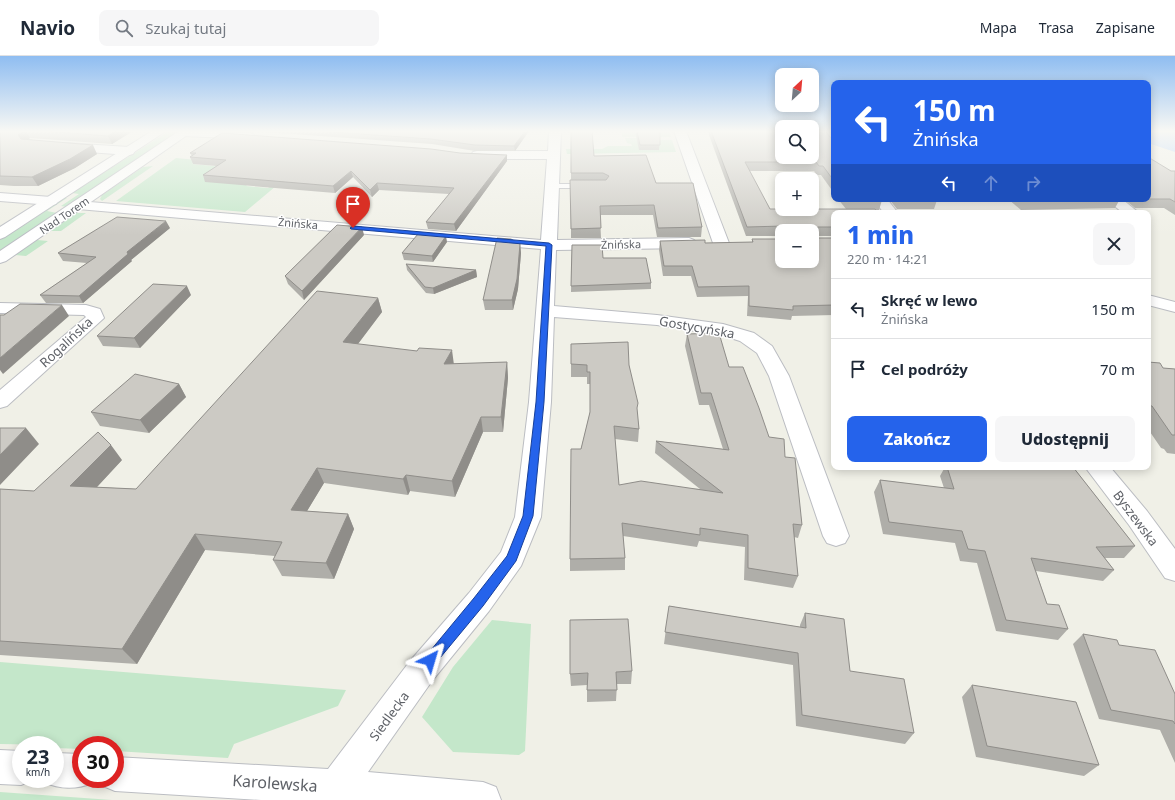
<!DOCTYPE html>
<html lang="pl">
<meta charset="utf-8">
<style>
:root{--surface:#fff;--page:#f6f6f7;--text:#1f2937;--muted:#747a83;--line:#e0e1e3;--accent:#2563eb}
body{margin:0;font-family:"Noto Sans",sans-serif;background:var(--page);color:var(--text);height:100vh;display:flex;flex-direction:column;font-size:15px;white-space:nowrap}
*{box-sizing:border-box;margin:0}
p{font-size:13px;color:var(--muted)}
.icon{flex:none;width:22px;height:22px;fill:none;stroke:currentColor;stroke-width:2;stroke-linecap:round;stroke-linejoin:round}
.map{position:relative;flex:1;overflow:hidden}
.side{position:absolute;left:831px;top:154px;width:320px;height:260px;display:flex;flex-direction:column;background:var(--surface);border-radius:8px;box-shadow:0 2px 10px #0003}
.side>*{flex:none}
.hud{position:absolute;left:831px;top:24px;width:320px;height:122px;border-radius:8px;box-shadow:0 2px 10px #0003;background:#2563eb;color:#fff;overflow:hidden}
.needle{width:26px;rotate:26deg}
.buttons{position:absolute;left:775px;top:12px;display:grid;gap:8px}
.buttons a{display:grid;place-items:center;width:44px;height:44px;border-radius:8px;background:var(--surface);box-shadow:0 2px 10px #0003;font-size:20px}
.speed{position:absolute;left:12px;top:680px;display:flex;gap:8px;font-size:20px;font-weight:700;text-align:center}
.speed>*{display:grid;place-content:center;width:52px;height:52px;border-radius:50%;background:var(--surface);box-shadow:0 2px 10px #0003;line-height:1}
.speed small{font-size:10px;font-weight:400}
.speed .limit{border:6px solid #d22;background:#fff;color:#111}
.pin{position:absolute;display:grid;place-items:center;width:34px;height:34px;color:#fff;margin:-41px -17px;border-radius:50% 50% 50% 0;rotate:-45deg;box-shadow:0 0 4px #0007}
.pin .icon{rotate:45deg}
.me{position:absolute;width:44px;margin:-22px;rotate:40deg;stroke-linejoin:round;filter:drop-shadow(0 0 3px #0008)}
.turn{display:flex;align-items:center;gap:14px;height:84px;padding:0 16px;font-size:18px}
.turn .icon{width:52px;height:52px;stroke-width:2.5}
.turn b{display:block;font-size:28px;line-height:34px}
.lanes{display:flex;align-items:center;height:38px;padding:0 16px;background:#0003;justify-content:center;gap:20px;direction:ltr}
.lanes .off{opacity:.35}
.round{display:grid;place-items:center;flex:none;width:42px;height:42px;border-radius:8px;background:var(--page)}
.overview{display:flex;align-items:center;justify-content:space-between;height:68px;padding:0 16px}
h1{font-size:24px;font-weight:800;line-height:30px;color:var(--accent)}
.cta{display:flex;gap:8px;margin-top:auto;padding:8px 16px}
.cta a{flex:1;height:46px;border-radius:8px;background:var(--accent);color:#fff;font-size:16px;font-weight:800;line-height:46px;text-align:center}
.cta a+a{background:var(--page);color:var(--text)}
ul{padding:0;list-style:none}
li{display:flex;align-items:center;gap:12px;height:60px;padding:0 16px;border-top:1px solid var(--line)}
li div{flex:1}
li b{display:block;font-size:15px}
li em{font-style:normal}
header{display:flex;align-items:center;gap:24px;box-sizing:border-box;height:56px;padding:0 20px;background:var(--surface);border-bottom:1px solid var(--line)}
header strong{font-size:19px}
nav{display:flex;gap:22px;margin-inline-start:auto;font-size:14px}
.search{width:280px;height:36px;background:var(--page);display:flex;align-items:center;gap:10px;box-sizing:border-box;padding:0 14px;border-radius:8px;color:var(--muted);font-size:15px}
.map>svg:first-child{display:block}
.green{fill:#c4e7ca}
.water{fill:#a9cbfe}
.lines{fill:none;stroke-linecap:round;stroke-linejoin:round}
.lane-casing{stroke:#bbbdc2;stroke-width:2}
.street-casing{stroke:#bbbdc2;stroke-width:2}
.secondary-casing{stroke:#bcbec4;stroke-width:2}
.lane{fill:#fff;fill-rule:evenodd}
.street{fill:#fff;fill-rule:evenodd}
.secondary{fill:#fff;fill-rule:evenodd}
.wall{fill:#afaea9}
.shaded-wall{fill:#8f8d89}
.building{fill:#cccac4;stroke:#8f8d89}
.route{fill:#2563eb;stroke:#184099}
.labels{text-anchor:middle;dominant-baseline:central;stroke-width:3;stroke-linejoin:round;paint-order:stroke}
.far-street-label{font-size:11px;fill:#5e6167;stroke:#fff}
.street-label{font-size:13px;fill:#5e6167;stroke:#fff}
.near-street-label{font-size:16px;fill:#5e6167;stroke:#fff}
</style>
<header>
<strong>Navio</strong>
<div class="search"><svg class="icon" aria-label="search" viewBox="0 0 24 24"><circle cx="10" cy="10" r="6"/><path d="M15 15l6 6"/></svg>Szukaj tutaj</div>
<nav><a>Mapa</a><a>Trasa</a><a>Zapisane</a></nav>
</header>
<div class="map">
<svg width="1175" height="744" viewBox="0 0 1175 744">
<rect width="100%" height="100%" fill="#f0f0e7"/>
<path class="green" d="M169 75H180L67 151 61 150 79 138 72 137Z
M622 75H669L671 81H622Z
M625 82H657L660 84H672L676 96 567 98 566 93H602L608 90H632L631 88 627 87Z
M176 102 197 104 192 108 246 113 259 120 246 130 268 132 272 129 276 130 245 156 116 145Z
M153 110 102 145 100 143 102 139 143 111Z
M64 142H67L47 155 57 157 0 195V184Z
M76 157H86L61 175H50Z
M37 184 48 185 26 200 15 199Z
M492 564 531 568 525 695 519 699 453 696 422 661 453 611Z
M0 606 346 634 338 650 234 688 228 702 115 695V689H81V693L55 692V689L0 688Z
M0 736 112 744H0Z"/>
<path class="water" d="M1148 75H1175V96L1148 87Z"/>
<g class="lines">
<g class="lane-casing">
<path id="lane" d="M549 128H588L592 130 588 132H549Z"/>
</g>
<g class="street-casing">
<path id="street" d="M180 75 249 77 253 78 255 80 253 82 249 83 184 80 180 79 178 77Z
M549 75H561L557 184 689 182 694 184 697 187 694 190 689 192 556 194 554 250 657 259 723 268 754 277 772 290 789 320 849 480 845 487 836 490 827 487 823 480 769 320 757 297 740 285 721 279 657 269 554 261 551 346 541 461 521 510 489 555 432 625 368 716 483 726 496 731 501 744H261L115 735 103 730 100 723H115V701L328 713 410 605 469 537 501 496 515 461 529 346 541 193 78 153 73 152 71 149 73 146 78 145 541 184 547 103H477L473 102 471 99 473 96 477 95H548Z
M674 75H686L729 187 726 190 721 192 716 190 713 187Z
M65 87 129 91 133 92 135 95 133 98 129 99 61 94 59 91 61 88Z
M0 137 51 141 56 142 58 145 56 148 51 149 0 145Z
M873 143H887L898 157H884Z
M1106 143H1122L1139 157H1123Z
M1148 239 1175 246V256L1148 249Z
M0 247 86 249 100 253 104 262 7 350 0 352V334L86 261 84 259 0 257Z
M1085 411H1110L1147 455 1175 493V525L1165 522 1129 469Z
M0 694 21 695V723H34L33 724 21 729 0 728Z
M55 697 81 698V723H95L93 727C75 734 60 733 43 726L42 723H55Z"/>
</g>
<g class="secondary-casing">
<path id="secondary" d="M152 75H166L5 181 0 183V171Z
M179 75H193L6 205 0 207V195Z"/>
</g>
<use href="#lane" class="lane"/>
<use href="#street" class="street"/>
<use href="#secondary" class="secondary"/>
</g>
<path class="wall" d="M0 75H133L112 88 30 82 29 83 97 98 75 112 38 130H14L0 129Z
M252 75H529L515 95H475L432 88Z
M635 75H660L659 94H639Z
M709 75H782L831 82 834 83V137L821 119H817L814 115H749L770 153H846L838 143H881L882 144 879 154 834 157V180H813V182H834V259L792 260 791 264 747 260 748 240 697 241 691 220H663L659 194 660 185 705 187 752 186V183L782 205 812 175H782V180H746L709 79Z
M190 97H460L507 99V105L456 175 428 173 426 166 449 138 379 134 372 141 353 121 335 137 205 126 203 119 217 110 193 108 190 101 192 100Z
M594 100 656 127 702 171 701 181H657L653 159H600L601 182H571V117Z
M1171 115H1175V159L1164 152H1135L1124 143H1148Z
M889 143H937V144L934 153H897Z
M1008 143H1120L1115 152 1021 154Z
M170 172 131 204 132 205 83 247H46L40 239 87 207 63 205 58 197Z
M364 179 304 244 288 228 285 220Z
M447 186 433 206 404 204 402 197Z
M520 188 521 197 518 233 513 254H485L483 244Z
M572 189 603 202 651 227V233L571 236Z
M406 208 476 214 477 221 434 238 426 237 407 214Z
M191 239 140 292 103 290 97 280Z
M378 242 382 256 358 288 454 308 507 306 508 322 503 376H483L455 441 410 435 408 439 324 427 307 455 348 458 354 473 334 523 282 520 273 504 275 500 205 494 137 608 0 599V433L34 435 122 404 97 431 136 433Z
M687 278 729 311 769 381 785 401 802 469 798 482 794 481 798 520 793 532 744 524 745 491 699 485 697 491 623 480 625 502V514L570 515V503L581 393 590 356V328H587V321H571V288L629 309 637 356 639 373 638 386 615 383 619 429 700 433 655 397 656 385 723 393 709 349H699L685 290Z
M1148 306 1163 312 1175 313V398L1167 397 1164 393 1161 392 1148 373Z
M834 318V353L831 327Z
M179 328 186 341 149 377 100 370 91 356Z
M945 411H967L973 412 974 411H1073L1135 490 1124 502H1105L1114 514 1103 525 1036 515 1047 548 1068 573 1058 584 996 575 977 507 960 505 955 487 883 478 874 436 880 424 944 432 940 420Z
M669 550 800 571V569L805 557 850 615 914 677 905 688 796 670 793 609 664 588Z
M1083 578 1119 589 1175 638V707L1160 674 1099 663 1073 588Z
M632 615 631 628H617L616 645 587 646V629L571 630 570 618Z
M972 629 1099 709 1084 720 976 701 962 641Z"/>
<path class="shaded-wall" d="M23 75H26L30 82 22 88 18 79Z
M115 75H133L112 88 108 80Z
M525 75H529L515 95 514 90Z
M93 89 97 98 75 112 38 130 32 121Z
M507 99V105L456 175 454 168Z
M351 115 353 121 335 137 333 130Z
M377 127 379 134 372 141 370 134Z
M166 165 170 172 131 204 132 205 83 247 79 240 127 196Z
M362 171 364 179 304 244 302 235Z
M446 180 447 186 433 206 432 200Z
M520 188 521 197 518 233 513 254 512 244Z
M476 214 477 221 434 238 433 232Z
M187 230 191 239 140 292 134 282Z
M378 242 382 256 348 301 343 286Z
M62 249 69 260 3 318 0 314V302Z
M452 294 454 309 444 308Z
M507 306 508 322 503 376 501 361Z
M179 328 186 341 149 377 140 364Z
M481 361 483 376 455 441 452 425Z
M26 372 39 388 0 429V399Z
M111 389 122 404 83 446 70 430Z
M317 412 324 427 298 470 291 454Z
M406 419 410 435 408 439 403 423Z
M348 458 354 473 334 523 326 507Z
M195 478 205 494 137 608 122 593Z"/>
<path class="building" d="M0 75H23L18 79 21 83 93 89 70 103 32 121 0 120Z
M44 75H115L108 80Z
M318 75H525L514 90 475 89 431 83Z
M571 75H592L594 100 646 99 656 127H693L702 171 658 172 654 149 600 150 601 172 571 173 570 124H606L609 120 603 117H571Z
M637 75H660V89H640Z
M711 75H782V101H812V75H825L831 82 834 83V125L823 110H819L816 106H745L770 153H875L878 157H834V171H813V182H834V249L793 250V254L749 250V230L698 231 692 210H664L660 185 705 184V187L753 186 752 183H782V205H812V175H785L786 172 784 170 747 171Z
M222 77 431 93 460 97 507 99 454 168 426 166 454 132 377 127 370 134 351 115 333 130 203 119 226 104 190 101 196 97H190Z
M1148 101 1171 115H1175V146L1170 143H1141H1148Z
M848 143H881L882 144 849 145Z
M899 143H937V144H900Z
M1023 143H1120L1025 145Z
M117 161 166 165 127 196 128 198 79 240 40 239 96 201 58 197Z
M337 169 362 171 302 235 285 220Z
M418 178 446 180 432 200 402 197Z
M497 182 511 183 520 188 517 223 512 244H483Z
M572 189H602L603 202H646L651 227 571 230Z
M406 208 476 214 433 232 425 231Z
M153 228 187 230 134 282 97 280Z
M317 235 378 242 343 286 417 295 419 292 452 294 444 308 507 306 501 361H481L452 425 406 419 403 423 317 412 291 454 348 458 326 507 273 504 282 486 195 478 122 593 0 585V433L34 435 98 376 111 389 70 430 136 433Z
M20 248 62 249 0 302V259H4Z
M719 277 729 311H743L759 352 769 381 784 383 785 401 795 402 802 469 793 468 798 520 748 512V479L700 472V479L622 467 625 502 570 503 571 393H581L590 356V316H587V309L571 308V288L628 286 629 309 638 347 637 352 639 373 614 370 619 429 641 425 723 437 656 385 729 394 711 337H701L687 278Z
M1148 306 1160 307 1163 312 1175 313V379H1172L1152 350H1151L1148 346Z
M135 318 179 328 140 364 91 356Z
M0 372H26L0 399Z
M947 411H967L979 413 978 411H1020L1033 413 1032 411H1073L1135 490 1096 491 1114 514 1031 502 1047 548 1059 549 1068 573 1006 564 985 495 968 493 962 475 889 466 880 424 954 433Z
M669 550 806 572 805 557 844 563 850 615 904 623 914 677 802 659 798 597 665 576Z
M628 563 632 615 616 616 617 634H587L588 617 570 618V564Z
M1083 578 1117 584 1119 589 1155 594 1175 638V668L1173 665 1111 654Z
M972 629 1076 646 1099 709 987 690Z"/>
<linearGradient id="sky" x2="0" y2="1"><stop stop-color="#8fbdf1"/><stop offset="0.42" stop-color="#f8f8f4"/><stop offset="1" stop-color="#f8f8f4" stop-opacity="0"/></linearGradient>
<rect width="1175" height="179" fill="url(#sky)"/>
<path class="route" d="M353 170 549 187 552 189 544 346 533 460 516 505 483 550 435 608 430 610 426 608 424 604 426 600 474 542 507 500 523 460 536 346 546 190 351 173 350 172Z"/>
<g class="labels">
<g class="far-street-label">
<text transform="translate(64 159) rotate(-34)">Nad Torem</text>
<text transform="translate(298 167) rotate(5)">Żnińska</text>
<text transform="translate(621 188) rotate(-1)">Żnińska</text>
</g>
<g class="street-label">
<text transform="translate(697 271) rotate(10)">Gostycyńska</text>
<text transform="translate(66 286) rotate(-43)">Rogalińska</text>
<text transform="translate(1136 462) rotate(53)">Byszewska</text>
<text transform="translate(389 660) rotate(-54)">Siedlecka</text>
</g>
<g class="near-street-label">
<text transform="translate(275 727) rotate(4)">Karolewska</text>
</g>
</g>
</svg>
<div class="buttons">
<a><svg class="needle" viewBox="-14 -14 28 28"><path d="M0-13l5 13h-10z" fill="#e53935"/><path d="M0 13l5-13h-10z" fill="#747a83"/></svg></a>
<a><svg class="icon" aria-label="search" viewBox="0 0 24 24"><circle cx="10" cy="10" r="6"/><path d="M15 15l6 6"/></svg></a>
<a>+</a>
<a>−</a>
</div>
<div class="speed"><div>23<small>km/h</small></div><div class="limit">30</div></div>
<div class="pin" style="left:353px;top:172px;background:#d93025"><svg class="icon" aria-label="arrive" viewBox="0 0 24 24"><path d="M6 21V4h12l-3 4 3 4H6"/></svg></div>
<svg class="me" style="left:430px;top:604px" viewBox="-20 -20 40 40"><path d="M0-17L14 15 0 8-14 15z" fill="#2563eb" stroke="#fff" stroke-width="4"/></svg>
<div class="hud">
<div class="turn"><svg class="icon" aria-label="left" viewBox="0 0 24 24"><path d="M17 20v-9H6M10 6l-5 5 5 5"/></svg><div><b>150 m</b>Żnińska</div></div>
<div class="lanes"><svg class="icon" aria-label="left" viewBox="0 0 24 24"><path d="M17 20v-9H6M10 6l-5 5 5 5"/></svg><svg class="icon off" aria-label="ahead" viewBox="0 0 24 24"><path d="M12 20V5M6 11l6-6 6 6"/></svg><svg class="icon off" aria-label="right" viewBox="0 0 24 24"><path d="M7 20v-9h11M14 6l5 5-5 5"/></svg></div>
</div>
<section class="side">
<div class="overview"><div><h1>1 min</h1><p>220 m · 14:21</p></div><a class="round"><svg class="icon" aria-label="close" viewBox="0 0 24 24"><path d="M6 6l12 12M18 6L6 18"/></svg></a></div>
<ul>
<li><svg class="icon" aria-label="left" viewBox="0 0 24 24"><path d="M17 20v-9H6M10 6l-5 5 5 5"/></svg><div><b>Skręć w lewo</b><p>Żnińska</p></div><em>150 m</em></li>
<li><svg class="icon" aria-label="arrive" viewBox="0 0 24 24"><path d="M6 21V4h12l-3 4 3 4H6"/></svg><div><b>Cel podróży</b></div><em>70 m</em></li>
</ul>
<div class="cta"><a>Zakończ</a><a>Udostępnij</a></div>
</section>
</div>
